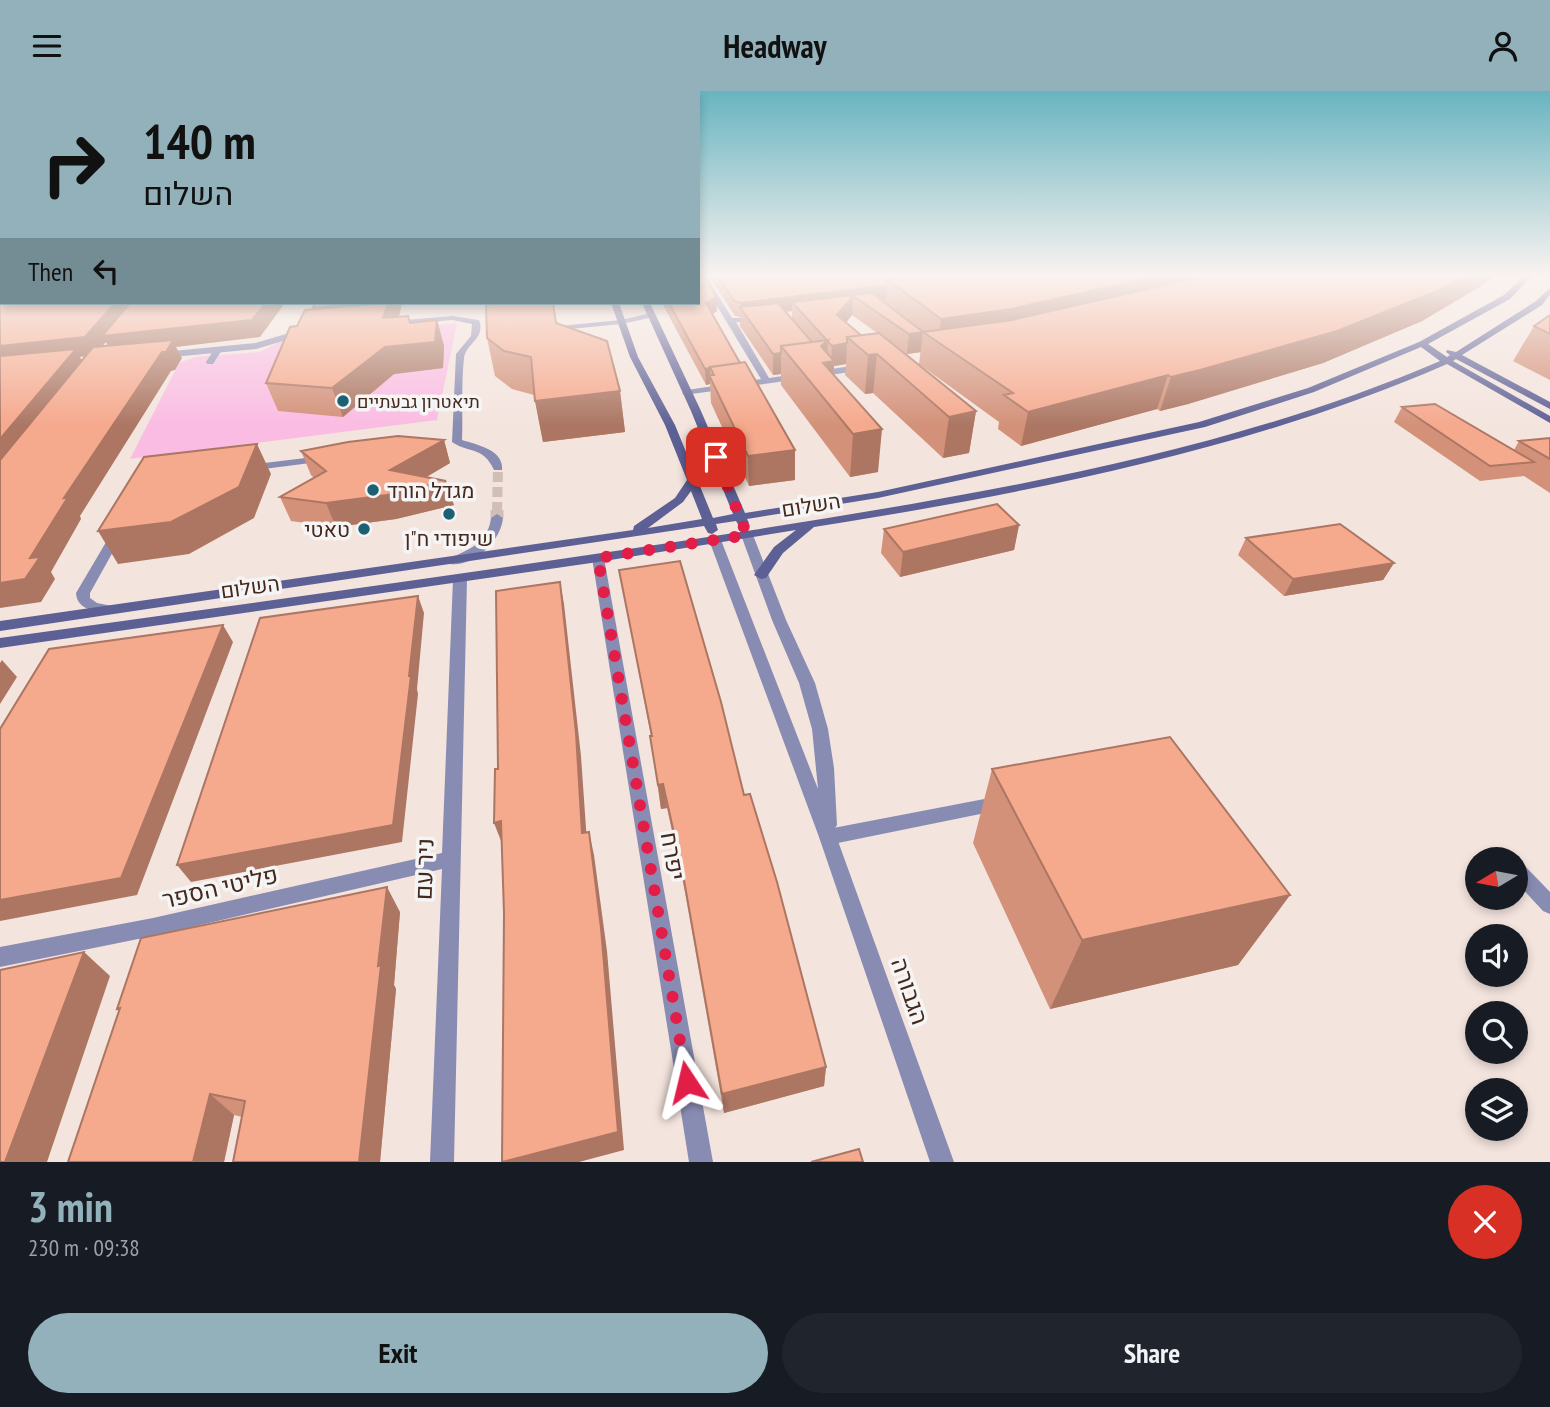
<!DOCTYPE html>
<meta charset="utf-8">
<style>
:root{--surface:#171b24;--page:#20242c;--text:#f1f3f6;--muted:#9ea1a6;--accent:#92b1bb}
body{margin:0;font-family:"PT Sans Narrow",Heebo,sans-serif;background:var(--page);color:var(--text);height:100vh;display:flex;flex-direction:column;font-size:26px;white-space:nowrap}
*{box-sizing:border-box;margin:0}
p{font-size:23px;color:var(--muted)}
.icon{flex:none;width:38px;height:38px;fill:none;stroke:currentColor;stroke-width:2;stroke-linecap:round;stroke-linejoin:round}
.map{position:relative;height:1071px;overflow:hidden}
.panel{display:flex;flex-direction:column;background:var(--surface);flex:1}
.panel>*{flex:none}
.hud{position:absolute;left:0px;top:0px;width:700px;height:214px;box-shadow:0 4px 10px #0003;background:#92b1bb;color:#111;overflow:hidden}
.needle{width:46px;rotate:260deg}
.fabs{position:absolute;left:1465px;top:756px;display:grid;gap:14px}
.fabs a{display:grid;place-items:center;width:63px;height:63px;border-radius:50%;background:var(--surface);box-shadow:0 4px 10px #0003;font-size:35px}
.pin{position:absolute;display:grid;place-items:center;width:60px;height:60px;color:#fff;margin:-30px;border-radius:14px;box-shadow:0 4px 10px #0006}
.me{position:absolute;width:77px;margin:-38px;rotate:350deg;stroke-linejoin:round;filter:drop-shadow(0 0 5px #0008)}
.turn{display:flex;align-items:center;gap:24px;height:147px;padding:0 28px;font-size:32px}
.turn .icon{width:91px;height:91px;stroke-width:2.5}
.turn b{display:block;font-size:49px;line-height:60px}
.then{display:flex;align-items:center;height:66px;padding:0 28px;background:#0003;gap:14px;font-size:26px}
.round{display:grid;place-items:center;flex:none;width:74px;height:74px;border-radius:37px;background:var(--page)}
.overview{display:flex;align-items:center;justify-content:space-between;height:119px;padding:0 28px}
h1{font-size:42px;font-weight:600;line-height:52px;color:var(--accent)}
.action{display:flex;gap:14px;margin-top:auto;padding:14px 28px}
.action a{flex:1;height:80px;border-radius:42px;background:var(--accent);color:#111;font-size:28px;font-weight:600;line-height:80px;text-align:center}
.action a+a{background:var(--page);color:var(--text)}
header{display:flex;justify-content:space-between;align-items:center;height:91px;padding:0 28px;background:var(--accent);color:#111;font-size:32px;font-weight:600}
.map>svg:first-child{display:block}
.green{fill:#fabce3}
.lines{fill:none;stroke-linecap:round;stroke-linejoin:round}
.street-tunnel-far1{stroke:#d1beb7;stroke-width:10;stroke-dasharray:10 5;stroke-linecap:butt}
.street-tunnel{stroke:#d1beb7;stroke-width:13;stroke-dasharray:13 7;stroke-linecap:butt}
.lane{fill:#898cb2;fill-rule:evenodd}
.street{fill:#898cb2;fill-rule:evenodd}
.secondary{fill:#5d6095;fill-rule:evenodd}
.wall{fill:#d39179;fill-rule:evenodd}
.shaded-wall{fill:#ac7663}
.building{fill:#f5a98d;stroke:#ac7663;stroke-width:2}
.route{stroke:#e11d48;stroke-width:12;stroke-dasharray:0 21.6}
.poi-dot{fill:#1d6073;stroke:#f5f5f5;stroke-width:2.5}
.labels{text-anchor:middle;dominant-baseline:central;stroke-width:7;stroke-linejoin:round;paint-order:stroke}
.far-poi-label{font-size:18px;fill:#47281d;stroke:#f5f5f5;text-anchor:start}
.poi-label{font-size:21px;fill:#47281d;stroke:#f5f5f5;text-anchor:start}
.street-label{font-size:21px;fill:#47281d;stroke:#f5f5f5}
.near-street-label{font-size:24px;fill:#47281d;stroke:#f5f5f5}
</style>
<header><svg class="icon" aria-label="menu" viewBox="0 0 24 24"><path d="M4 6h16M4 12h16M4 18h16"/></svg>Headway<svg class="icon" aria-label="person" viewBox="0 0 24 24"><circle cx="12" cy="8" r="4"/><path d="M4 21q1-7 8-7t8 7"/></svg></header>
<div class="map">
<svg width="1550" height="1071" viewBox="0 0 1550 1071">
<rect width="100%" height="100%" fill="#f4e4de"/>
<path class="green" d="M457 232 437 329 130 368 179 272 195 266 260 261 287 247Z"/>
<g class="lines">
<path class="street-tunnel-far1" d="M497 421 498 377"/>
<path class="street-tunnel" d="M497 427V419"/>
<path class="lane" d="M215 257 222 259 213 273H207L206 271Z
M322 365 326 366V370L248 380 243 377 248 374Z
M118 437 124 441 90 502V507L97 512 117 516 119 519 112 523C98 521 77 520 76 502L112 441Z
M1000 705 1006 707 1009 712 1006 717 1000 719 828 754 822 751 819 746 822 741 828 738Z"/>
<path class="street" d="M699 185H706L732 227H760L761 229 757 231H736L769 287 865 273 870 276 865 279 684 304 682 302 687 299 761 288Z
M651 222H654V226L621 233 549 240 545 238 549 236 621 229Z
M452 225 479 229C486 248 466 252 464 267 461 294 463 322 462 349 478 354 504 359 502 379H494C483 355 470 363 452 351L456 263 471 245 472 233 452 229 393 234 389 232 393 230Z
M303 238 306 239V243L256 258 162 267 158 264 162 261 255 252Z
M497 423 503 427C501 450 474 476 450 473L449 470 450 467C471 458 488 451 491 427Z
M747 440 753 444 786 529 815 592 828 638 834 677 837 734 834 739 954 1071H930L819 746 709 449 715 445 721 449 818 698 812 638 799 592 772 529 741 444Z
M598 463 604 467 713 1071H689L592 467Z
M460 484 467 488 454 1071H430L442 778 153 845 0 876V856L153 827 442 762 453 488Z
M1516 771 1523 773 1550 801V823L1543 820 1516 791Z"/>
<path class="secondary" d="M1524 185H1532L1510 208 1428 253 1447 266 1450 264 1446 261 1447 259 1456 261 1536 210 1550 197V204L1542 214 1462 264 1550 311V318L1456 268 1453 270 1550 325V332L1447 273C1251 359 1024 403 814 436L783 462 766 487 761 488 754 484 774 456 796 439 598 471 0 557V547C251 512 503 478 753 439 985 402 1224 363 1440 270L1421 256 1314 301 1205 336 878 407 747 428 749 432 743 436 739 435 736 430 716 433 718 439 712 443 708 442 704 435 0 540V530L633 439 634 435 675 407 687 389 665 334 630 266 611 212H619L638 266 675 334 713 427 733 423 691 320 642 212H650L701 320 745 422 878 401 1199 331 1308 297 1419 251 1504 204ZM691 400 702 428 648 437 683 411Z"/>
</g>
<path class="wall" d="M709 185H1494L1481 195 1422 230 1323 272 1188 313 1160 320 1157 318 1021 355 998 338 999 331 919 273 922 248 921 261 907 263 976 320 969 362 943 367 873 302 865 303 845 284 846 273 834 275V283L878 381 850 386 781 294V283L773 284 740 235V226L735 225ZM792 220V228L786 221ZM852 224 877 242 861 244 846 231Z
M315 212H402L399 226 410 232 437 229 444 255 443 277 394 283 343 326 278 320 266 292 297 235 313 218V217Z
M553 212 557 233 620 300 625 341 543 351 534 304 512 298 495 285 487 247Z
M662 212H698L717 220 712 223 795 389 749 395 711 312 710 293 706 294Z
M1550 224V289L1513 270 1534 235Z
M1402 316 1514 359 1519 350 1550 347V402L1524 385 1480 390 1394 331Z
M444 349 450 372 426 386 454 414 396 428 336 436 291 430 280 406 314 387 311 384 301 360Z
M1019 434 1014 459 900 486 881 462 884 438Z
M1246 447 1394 472 1383 489 1284 505 1238 464Z
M619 479 744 704 826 976 824 995 724 1022 685 801 667 717 661 718 650 645H651Z
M992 678 1290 804 1238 874 1050 918 973 752Z
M400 821 394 894 396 898 380 1071H233L242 1026 234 1024 224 1071H68Z"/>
<path class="shaded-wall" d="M1158 185H1247L938 251 941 228Z
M1464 185H1494L1481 195 1422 230 1323 272 1188 313 1160 320 1171 286Z
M887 194 886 208 873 210 853 205 852 224 836 244 792 211V220L747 226 741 217V212Z
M716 206 717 220 707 227 706 212Z
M115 212H285L260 246 176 256 182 267 175 279 171 280 80 425 81 428 51 481 55 488 41 511 0 517V492L30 467 64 407 112 263 106 251 95 264 80 266 86 276 0 386V255Z
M371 212H402L398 227 319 234 313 217Z
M437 229 444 255 443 277 394 283 343 326 332 297 385 256Z
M923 241 921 261 907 263 909 243Z
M828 249 827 271 831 270 832 255 847 252 846 273 834 275 832 309 821 255Z
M781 262V283L773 284V263Z
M877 263 873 302 865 303 868 264Z
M710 277V293L706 294 705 278Z
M1168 284 1157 318 1021 355 1028 321Z
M620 300 625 341 543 351 535 310Z
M976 320 969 362 943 367 949 326Z
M882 338 878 381 850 386 853 343Z
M444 349 450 372 403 400 446 390 454 414 396 428 336 436 326 412 390 379Z
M257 353 271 383 254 427 189 463 118 473 98 440Z
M795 359V389L749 395 748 365Z
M1019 434 1014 459 900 486 903 461Z
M1394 472 1383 489 1284 505 1293 488Z
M560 491 564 513 581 665 588 766 582 742Z
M418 505 424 522 417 598 418 603 402 751 191 791 177 774 409 585Z
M223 534 233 551 137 804 0 830V809Z
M2 569 17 586 0 613V572Z
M663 693 667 717 661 718 658 694Z
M501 730 503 755 494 732Z
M589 741 594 764 607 860 624 1059 579 1071H502Z
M387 796 400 821 394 894 396 898 380 1071H359Z
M1290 804 1238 874 1050 918 1082 849Z
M84 861 110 885 47 1071H5Z
M826 976 824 995 724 1022 722 1003Z
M210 1003 234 1024 224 1071H193Z"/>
<path class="building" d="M0 185H2V212H115L85 246 0 255Z
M698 185H705L716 206 706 212 740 272 710 276V277L705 278 669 212H698Z
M718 185H903L887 188V194L874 196 741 212 734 210Z
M903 185H1158L1011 218 941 228 887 188Z
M1205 185H1464L1437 200 1337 240 1200 279 1171 286 1168 284 1028 321 1004 304 1013 302 923 241 1012 229Z
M872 202 923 241 909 243 853 205 837 224 861 244 847 246V252L832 255 792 211Z
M130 212H266L252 229 102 245Z
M315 212H371L313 217Z
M388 212 383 227 408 225 410 232 437 229 435 251 385 256 332 297 266 292 290 236 297 235 305 219Z
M504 212H553L556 232 607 250 620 300 535 310 531 266 504 260 487 247 486 214Z
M778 212 812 251 781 255V262L773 263 740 216Z
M1550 224V243L1534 235Z
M879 242 976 320 949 326 877 263 868 264 847 246Z
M173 249 166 261H162L64 407 68 406 30 467 40 466 25 488 0 492V369L93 256Z
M828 249 821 255 834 270 823 272 882 338 853 343 781 255Z
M76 258 0 348V265Z
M745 271 795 359 748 365 709 284H714L710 276Z
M1435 313 1534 371 1490 375 1402 316Z
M398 345 444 349 390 379 446 390 387 404 326 412 280 406 326 380 301 360 348 351Z
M1550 347V368L1519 350Z
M257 353 239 396 171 431 98 440 144 366Z
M997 413 1019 434 903 461 884 438Z
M1340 433 1394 472 1293 488 1246 447Z
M680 470 721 611 744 704 750 703 777 791 826 976 722 1003 682 778 663 693 658 694 650 645H652L619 479Z
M560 491 576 642 582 742 589 741 601 837 618 1041 502 1071 504 822 501 730 494 732 495 678H498L496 500Z
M418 505 409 585H411L393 734 177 774 260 527Z
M223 534 121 787 0 809V638L49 558Z
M1170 646 1290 804 1082 849 992 678Z
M387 796 378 875 381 874 359 1071H233L245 1010 210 1003 193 1071H68L120 917 117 918 141 847Z
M84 861 5 1071H0V879Z
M859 1058 863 1071H811Z"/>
<linearGradient id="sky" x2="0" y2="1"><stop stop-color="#68b4c0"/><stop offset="0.55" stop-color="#faf3f0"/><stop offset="1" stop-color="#faf3f0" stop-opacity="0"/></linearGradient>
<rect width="1550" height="335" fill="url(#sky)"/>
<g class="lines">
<path class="route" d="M687 991 598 467 747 444 716 366"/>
</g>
<g class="poi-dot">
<circle cx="343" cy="310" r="7"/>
<circle cx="373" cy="399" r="7"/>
<circle cx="449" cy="423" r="7"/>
<circle cx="364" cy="438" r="7"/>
</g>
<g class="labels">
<g class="far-poi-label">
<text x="357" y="310">תיאטרון גבעתיים</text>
</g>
<g class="poi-label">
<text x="387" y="399">מגדל הורד</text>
<text x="350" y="438" text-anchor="end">טאטי</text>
<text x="449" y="447" text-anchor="middle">שיפודי ח"ן</text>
</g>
<g class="street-label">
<text transform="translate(811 414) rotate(-9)">השלום</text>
<text transform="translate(250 496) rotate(-8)">השלום</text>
</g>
<g class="near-street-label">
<text transform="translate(673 765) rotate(80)">יפרח</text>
<text transform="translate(424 778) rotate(-88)">ניר עם</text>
<text transform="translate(220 796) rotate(-13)">פליטי הספר</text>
<text transform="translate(910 900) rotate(71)">הגבורה</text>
</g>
</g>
</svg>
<div class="fabs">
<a><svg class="needle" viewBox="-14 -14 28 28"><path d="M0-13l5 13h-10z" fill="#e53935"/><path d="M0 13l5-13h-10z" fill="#9ea1a6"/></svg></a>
<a><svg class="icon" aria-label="sound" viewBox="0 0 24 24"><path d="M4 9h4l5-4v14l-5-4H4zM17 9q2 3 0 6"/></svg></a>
<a><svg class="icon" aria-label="search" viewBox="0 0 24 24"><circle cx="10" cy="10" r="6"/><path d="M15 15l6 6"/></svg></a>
<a><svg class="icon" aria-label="layers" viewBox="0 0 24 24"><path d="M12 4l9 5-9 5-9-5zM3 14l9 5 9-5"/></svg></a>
</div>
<div class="pin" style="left:716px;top:366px;background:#d93025"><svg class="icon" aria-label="arrive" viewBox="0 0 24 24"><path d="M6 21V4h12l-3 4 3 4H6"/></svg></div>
<svg class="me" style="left:687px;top:991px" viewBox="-20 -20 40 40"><path d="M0-17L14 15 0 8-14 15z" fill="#e11d48" stroke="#fff" stroke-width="4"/></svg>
<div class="hud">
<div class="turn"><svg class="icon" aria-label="right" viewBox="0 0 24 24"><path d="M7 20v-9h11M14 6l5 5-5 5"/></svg><div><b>140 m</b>השלום</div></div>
<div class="then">Then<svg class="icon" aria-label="left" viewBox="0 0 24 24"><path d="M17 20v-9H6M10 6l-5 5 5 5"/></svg></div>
</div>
</div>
<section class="panel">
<div class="overview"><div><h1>3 min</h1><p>230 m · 09:38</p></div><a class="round" style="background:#d93025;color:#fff"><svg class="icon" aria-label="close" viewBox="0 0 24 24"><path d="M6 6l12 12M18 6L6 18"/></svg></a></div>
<div class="action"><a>Exit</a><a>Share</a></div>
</section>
